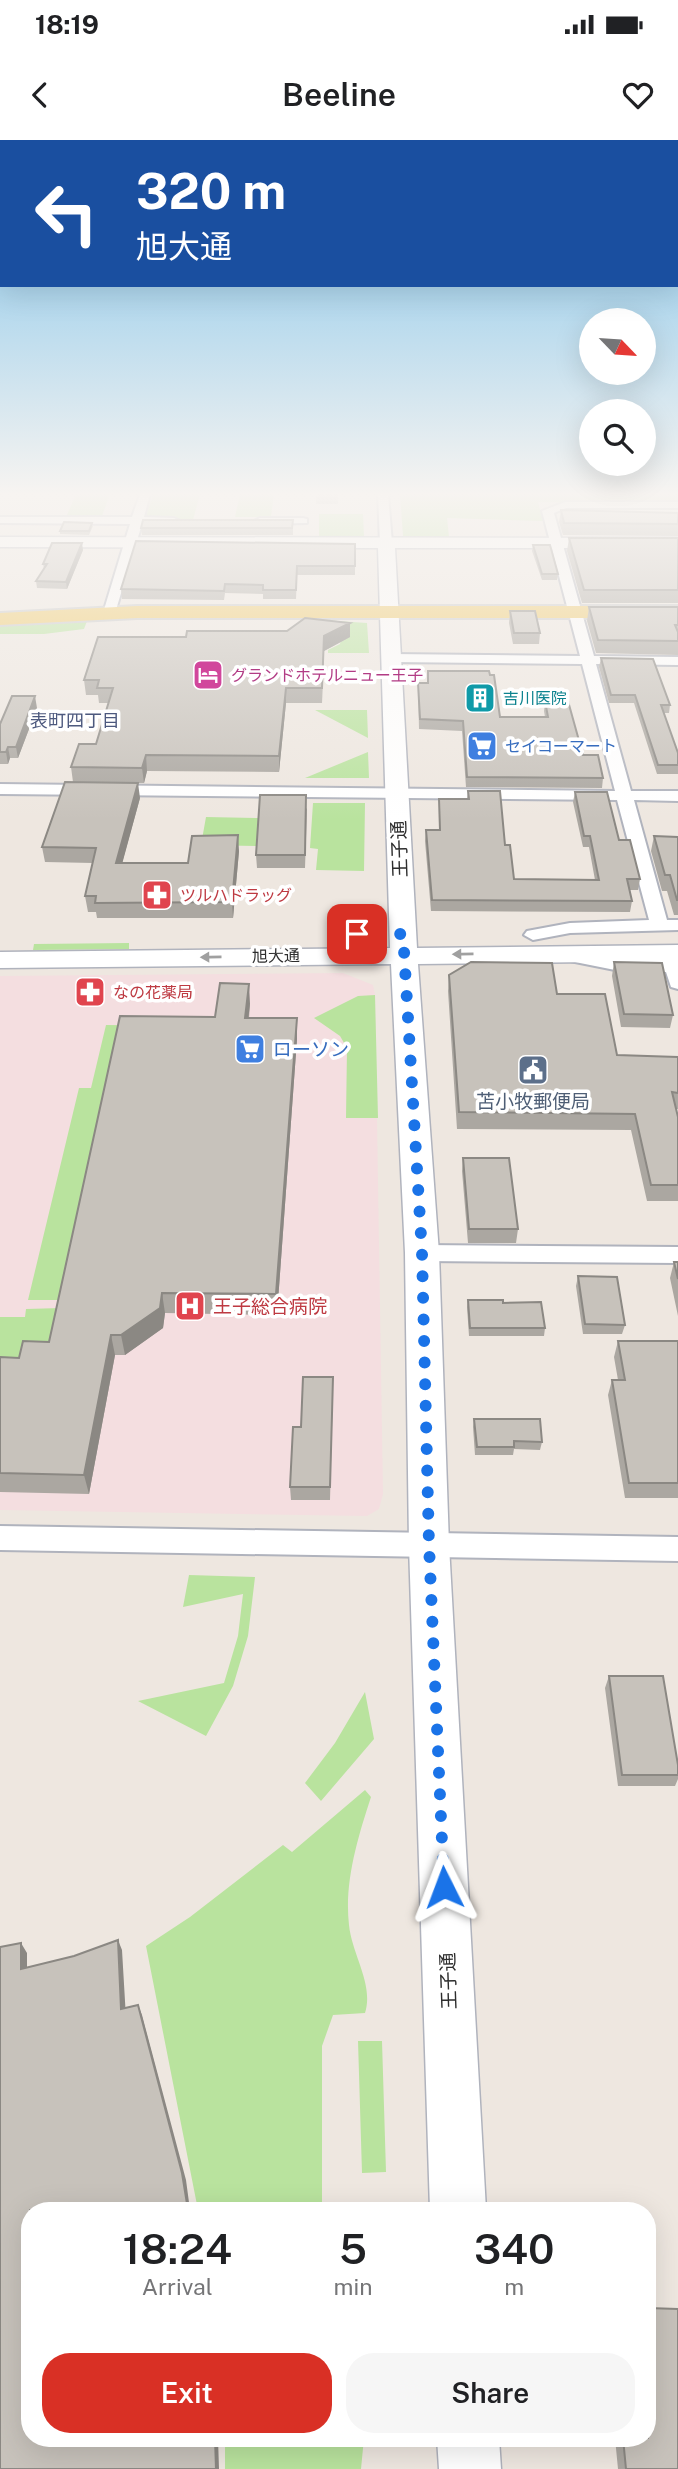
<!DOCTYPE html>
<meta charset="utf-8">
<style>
:root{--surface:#fff;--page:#f6f6f6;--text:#202124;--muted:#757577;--accent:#d93025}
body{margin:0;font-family:"Public Sans","Noto Sans JP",sans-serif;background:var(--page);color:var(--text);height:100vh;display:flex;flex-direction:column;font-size:26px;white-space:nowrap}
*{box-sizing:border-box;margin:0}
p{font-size:23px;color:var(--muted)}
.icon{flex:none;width:38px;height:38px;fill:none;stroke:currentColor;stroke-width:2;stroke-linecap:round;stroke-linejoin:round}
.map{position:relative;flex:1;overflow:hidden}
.sheet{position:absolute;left:21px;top:2062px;width:635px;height:245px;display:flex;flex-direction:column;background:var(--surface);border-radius:28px;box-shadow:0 7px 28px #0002}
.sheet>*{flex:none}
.hud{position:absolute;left:0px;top:0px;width:679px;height:147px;box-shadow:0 7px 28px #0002;background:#1a4fa0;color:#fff;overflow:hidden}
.needle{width:46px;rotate:115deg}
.buttons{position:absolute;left:579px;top:168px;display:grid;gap:14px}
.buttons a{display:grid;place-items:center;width:77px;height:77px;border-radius:50%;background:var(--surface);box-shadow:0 7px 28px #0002;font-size:35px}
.pin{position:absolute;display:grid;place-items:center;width:60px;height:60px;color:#fff;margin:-30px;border-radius:14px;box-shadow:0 4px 10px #0006}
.me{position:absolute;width:77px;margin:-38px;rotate:357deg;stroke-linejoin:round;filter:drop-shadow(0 0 5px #0008)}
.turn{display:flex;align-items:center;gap:24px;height:147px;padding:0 21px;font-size:32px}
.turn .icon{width:91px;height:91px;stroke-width:2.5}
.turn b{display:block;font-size:49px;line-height:60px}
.eta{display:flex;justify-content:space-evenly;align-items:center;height:119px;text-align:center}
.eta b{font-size:42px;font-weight:600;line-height:49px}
.button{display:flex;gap:14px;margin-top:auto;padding:14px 21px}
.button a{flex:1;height:80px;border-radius:28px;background:var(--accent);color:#fff;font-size:28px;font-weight:600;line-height:80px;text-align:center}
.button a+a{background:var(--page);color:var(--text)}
.status{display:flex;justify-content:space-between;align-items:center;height:49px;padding:0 35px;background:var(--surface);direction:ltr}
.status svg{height:19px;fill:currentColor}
header{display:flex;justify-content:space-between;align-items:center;height:91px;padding:0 21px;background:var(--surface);font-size:32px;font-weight:600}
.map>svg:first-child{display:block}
.medical{fill:#f4dee0}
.green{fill:#b9e39e}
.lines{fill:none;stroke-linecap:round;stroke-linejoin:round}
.street-casing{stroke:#b0b3bd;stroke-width:4}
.secondary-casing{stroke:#b0b3bd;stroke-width:3}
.primary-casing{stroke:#c8c8c8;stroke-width:4}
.street{fill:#fff;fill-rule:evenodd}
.secondary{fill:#fff;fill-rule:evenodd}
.primary{fill:#efc864;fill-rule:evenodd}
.wall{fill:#aba7a1}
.shaded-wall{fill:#8b8883}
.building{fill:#c7c2bb;stroke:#8b8883;stroke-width:2}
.oneway{fill:#a0a0a0}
.route{stroke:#1a73e8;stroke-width:12;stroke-dasharray:0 21.6}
.labels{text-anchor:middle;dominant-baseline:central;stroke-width:7;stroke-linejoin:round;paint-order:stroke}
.far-hotel-label{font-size:16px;fill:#b23c85;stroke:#fff;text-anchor:start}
.far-culture-label{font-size:16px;fill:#0d838f;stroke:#fff;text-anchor:start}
.far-shop-label{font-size:16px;fill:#366cbe;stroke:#fff;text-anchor:start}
.far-health-label{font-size:16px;fill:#be3a42;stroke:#fff;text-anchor:start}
.far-street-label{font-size:16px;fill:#2d2d2d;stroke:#fff}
.far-neighbourhood-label{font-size:18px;fill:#4d597e;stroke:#fff}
.street-label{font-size:19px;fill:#2d2d2d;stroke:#fff}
.shop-label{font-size:19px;fill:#366cbe;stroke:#fff;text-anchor:start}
.service-label{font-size:19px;fill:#4e5e75;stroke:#fff}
.health-label{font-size:19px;fill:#be3a42;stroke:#fff;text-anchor:start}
</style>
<div class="status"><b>18:19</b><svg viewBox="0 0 49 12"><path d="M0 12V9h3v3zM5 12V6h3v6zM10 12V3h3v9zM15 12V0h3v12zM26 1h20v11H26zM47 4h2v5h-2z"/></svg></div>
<header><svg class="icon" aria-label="back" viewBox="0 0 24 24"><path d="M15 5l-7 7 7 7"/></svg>Beeline<svg class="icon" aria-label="heart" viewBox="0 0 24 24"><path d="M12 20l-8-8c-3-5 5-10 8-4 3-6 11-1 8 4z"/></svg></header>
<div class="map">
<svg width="678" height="2329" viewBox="0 0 678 2329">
<rect width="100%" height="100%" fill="#eee7e0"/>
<path class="medical" d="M343 833 373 845 375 855 383 1354 379 1369 367 1376 0 1370V836Z"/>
<path class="green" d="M76 354H110L102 376 67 375Z
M153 354H200L193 380H145Z
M240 354H274L271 377H235Z
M400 354H678V363L538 362 543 381 447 378 449 397H408L403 396Z
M319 374H363L364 396H319Z
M309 479 367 483 369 513H328V510L340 504 341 499Z
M87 481 84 489 44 494H0V486Z
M315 570H367L368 598Z
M368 612 369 638H305Z
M313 663H365L364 731 316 730 318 709 310 708Z
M206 677 259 678 256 706 201 705Z
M129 803V809L33 810 34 804Z
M375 855 378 978H346L347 908 340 896 314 878 358 856Z
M106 885 216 886 64 1160H28L79 948H91Z
M61 1168 52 1219 0 1223V1177H25L26 1169Z
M189 1435 255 1437 248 1496 233 1546 206 1596 138 1561 224 1543 238 1496 243 1454 183 1467Z
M365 1552 374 1599 321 1661 305 1643 335 1603Z
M365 1650 371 1657C358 1697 344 1742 349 1785 352 1815 374 1844 365 1873L333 1875 322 1906V2070H198L146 1806 190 1777 283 1705 292 1712Z
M358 1901H382L386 2032 362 2033Z
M225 2298H364L361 2329H225Z"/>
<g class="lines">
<g class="street-casing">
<path id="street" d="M140 354H150L144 377 174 378 180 381 174 384H142L115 473 109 477 103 473 130 384 0 383V377H132Z
M378 354H388L392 403 386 407 380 403Z
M565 362H678V368H566L554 373 594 516 678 517V525L596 524 631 651H678V661L634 660 667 780H678V790L570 793 533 800 524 795 527 791 570 783 649 780 617 660 0 654V644L615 651 582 524 392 522 385 518 392 514 580 516 542 371Z
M303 378 307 379V383L260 384 254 381 260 378Z
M567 809 620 819 678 821V849L671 847 666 832 620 831 560 819 558 815Z
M422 1105 678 1107V1123L422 1121 414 1119 410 1113 414 1107Z
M0 1386 678 1397V1421L0 1410Z"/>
</g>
<g class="secondary-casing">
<path id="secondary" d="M0 397 678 398V408H395L417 808 678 805V821L418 824 439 1113 449 1405 486 2070H430L409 1405 405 1113 391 824 0 828V812L390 808 378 408 0 407Z
M437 2298H499L501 2329H439Z"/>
</g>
<g class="primary-casing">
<path id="primary" d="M137 466H678V478H137L0 485V473Z"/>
</g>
<use href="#street" class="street"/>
<use href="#secondary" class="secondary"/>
<use href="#primary" class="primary"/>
</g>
<path class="wall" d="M316 354H338V364H316Z
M561 370 678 373V396L563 395 559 382Z
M93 386 89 395 60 394V391Z
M293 387V395H142L141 388Z
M569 398H678V463H582L567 411Z
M355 404V435H297L296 459H263V454L225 453 224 460 122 459 121 449Z
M533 405 558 434 557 440H542L532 411Z
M83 410 67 449 37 448 36 441 44 429 43 424Z
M589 467H678V515L596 513 587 481Z
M510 471 540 493 539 504H513L509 483Z
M350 483V497L324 511 322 563H286L279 632 147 631 144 643 73 642 71 627 96 604 109 563H99L98 555H86L84 540 186 497 287 491Z
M601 518 670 565 669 573H664L678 625V634H657L634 563H609L599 527Z
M428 531 500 577H545L544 571 545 561 583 615 603 638 602 648 466 647 462 591 419 589 418 543H427Z
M37 568 18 618H10L8 624H0V584Z
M468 651 505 705 514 739 595 740 589 707H583L573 662 575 652 619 700 640 739 638 750H629L632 761 630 772 431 771 425 701 426 690H439V659H467Z
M140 658 122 723H188L239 711 233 778H97L96 772H88L85 756 93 723 45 722 42 707Z
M307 668 305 728H257L256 715Z
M654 696 678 697V775H674L667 751H662L651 711Z
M614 822 673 875 670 888 621 887 612 836Z
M449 835 557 854 617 915 678 917V969H676L678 977V1061H647L631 990 457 989 448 851Z
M250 864 249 878H297V899L277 1175 165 1173 163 1188 125 1215H115L89 1354 0 1352V1217L19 1218 49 1202Z
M463 1018 518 1089 516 1103H468L462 1031Z
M674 1122H678V1176L670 1138Z
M578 1136 625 1185 622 1194H583L576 1146Z
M468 1160 503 1163 545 1188 544 1196H469L467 1167Z
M618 1201H678V1358H625L608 1255 612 1240H618L614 1217Z
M333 1251 330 1360H291L290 1347 301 1287Z
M474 1279 542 1302 540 1310 514 1309 513 1315H475L473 1287Z
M609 1536 678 1625V1639L675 1646H618L605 1548Z
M615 2298H648L678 2329H618Z"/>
<path class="shaded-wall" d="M82 403 83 410 67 449 66 442Z
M350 483V497L324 511 322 563 324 496Z
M286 548V563L279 632V616Z
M35 556 37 568 18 618 16 607Z
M8 607 10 618 8 624 6 612Z
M146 615 147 631 144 643 142 628Z
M138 643 140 658 118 739 116 723Z
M238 695 239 711 233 778 232 762Z
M249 844 250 864 246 898 245 878Z
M297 878V899L277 1175 276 1154Z
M162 1153 165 1173 163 1188 125 1215 121 1195Z
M111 1195 115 1215 89 1354 84 1335Z
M118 1800 122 1810 126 1878 121 1869Z
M21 1803 27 1813V1839L21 1829Z
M138 1865 142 1875 186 2040 190 2070H188Z
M215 2298H218L219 2329H216Z"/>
<path class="building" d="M561 370 678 373V384L564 383Z
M143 380H293L292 388H141Z
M64 382 92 383 89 391H60Z
M569 398H678V450H584Z
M136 401 355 404V426H297L296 450H263V445L225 444 224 451 121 449Z
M52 403H82L66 442 36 441 47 424H43Z
M533 405H550L558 434H542Z
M589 467H678V485H675L678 492V501L598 500Z
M510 471H535L540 493H514Z
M305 478 350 483 324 496 322 548H286L279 616 146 615 142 628 71 627 79 604H96L113 548H97L99 540H84L98 497H186L187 491H287Z
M601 518 653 519 670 565H661L678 613V625H658L635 555H611Z
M428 531H489L490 535H494L500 577H548L545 561H568L583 615H598L603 638 467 637 463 581 420 579 418 543H428Z
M12 556H35L16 607H8L6 612H0V584Z
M65 642 138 643 116 723H188L192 696 238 695 232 762 95 763 96 756H85L96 708 42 707Z
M468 651H500L505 705H510L514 739 599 740 590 696H584L575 652H607L619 700H630L640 739H627L632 761 432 760 426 690H440L439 659H469Z
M260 655H306L305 715H256Z
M654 696 678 697V760H677L670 735H665Z
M471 822 552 823 557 854H605L617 915 678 917V953L672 952 678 977V1045H651L635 974 459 972 449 835Z
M614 822 662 823 673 875 624 874Z
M220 843 249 844 245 878H297L276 1154 162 1153 160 1168 121 1195H111L84 1335 0 1333V1217L19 1218 23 1201 49 1202 120 876 215 877Z
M463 1018H509L518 1089H469Z
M674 1122H678V1139Z
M578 1136 617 1137 625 1185 585 1184Z
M468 1160H503V1163L541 1162 545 1188H470Z
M618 1201H678V1343H629L612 1240H625Z
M303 1237H333L330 1347H290L293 1287H301Z
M474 1279H540L542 1302 514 1301V1307H477Z
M609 1536H663L678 1625V1635H622Z
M118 1800 121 1869 138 1865 182 2033 188 2070H30V2298H215L216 2329H0V1807L21 1803V1829L74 1816Z
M648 2168 678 2169V2329H626L623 2298H648Z"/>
<defs><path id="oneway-solid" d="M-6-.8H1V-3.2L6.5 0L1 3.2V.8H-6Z" transform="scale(1.75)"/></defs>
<g class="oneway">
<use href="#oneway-solid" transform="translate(463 814) rotate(179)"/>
<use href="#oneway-solid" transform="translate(211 817) rotate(179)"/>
</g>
<linearGradient id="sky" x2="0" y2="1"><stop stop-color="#7ac1ea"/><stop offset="0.52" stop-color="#f7f4f1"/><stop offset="1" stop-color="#f7f4f1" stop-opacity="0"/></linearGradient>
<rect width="678" height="680" fill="url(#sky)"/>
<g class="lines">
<path class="route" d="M357 794H403L422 1113 429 1405 444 1747"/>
</g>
<defs>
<g id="hotel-square" transform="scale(1.575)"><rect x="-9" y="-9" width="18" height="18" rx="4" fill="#d1479c" stroke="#fff"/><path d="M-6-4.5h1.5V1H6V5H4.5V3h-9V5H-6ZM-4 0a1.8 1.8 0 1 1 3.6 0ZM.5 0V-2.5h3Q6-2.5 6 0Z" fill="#fff"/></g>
<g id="building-square" transform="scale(1.575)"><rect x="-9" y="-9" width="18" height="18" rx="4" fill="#0f9aa8" stroke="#fff"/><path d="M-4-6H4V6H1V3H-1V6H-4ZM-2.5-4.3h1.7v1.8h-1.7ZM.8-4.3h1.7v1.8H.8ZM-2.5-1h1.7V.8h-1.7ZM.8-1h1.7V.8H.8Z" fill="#fff"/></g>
<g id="supermarket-square" transform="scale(1.575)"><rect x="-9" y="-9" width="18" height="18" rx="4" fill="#3f7fe0" stroke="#fff"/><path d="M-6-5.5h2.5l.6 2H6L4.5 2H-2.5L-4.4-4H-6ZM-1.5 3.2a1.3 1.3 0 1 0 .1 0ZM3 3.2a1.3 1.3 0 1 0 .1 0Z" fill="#fff"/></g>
<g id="pharmacy-square" transform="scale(1.575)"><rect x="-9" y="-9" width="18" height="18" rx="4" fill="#e0444e" stroke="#fff"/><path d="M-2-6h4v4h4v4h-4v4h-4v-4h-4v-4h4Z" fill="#fff"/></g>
<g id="civic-square" transform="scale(1.575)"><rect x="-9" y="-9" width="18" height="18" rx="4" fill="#5c6f8a" stroke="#fff"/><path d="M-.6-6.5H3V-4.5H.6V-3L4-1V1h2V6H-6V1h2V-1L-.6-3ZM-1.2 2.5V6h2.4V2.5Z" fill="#fff"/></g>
<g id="hospital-square" transform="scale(1.575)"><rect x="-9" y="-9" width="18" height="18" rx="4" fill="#e0444e" stroke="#fff"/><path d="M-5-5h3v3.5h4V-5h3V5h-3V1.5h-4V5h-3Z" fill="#fff"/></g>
</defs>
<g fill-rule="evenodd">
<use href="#hotel-square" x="208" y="535"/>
<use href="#building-square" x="480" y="558"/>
<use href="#supermarket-square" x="482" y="606"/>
<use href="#pharmacy-square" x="157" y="755"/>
<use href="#pharmacy-square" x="90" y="852"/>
<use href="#supermarket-square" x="250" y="909"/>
<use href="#civic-square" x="533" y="930"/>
<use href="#hospital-square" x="190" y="1166"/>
</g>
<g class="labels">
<g class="far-hotel-label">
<text x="231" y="535">グランドホテルニュー王子</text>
</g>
<g class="far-culture-label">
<text x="503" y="558">吉川医院</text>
</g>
<g class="far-shop-label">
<text x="505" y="606">セイコーマート</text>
</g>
<g class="far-health-label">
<text x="180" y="755">ツルハドラッグ</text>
<text x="113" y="852">なの花薬局</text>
</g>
<g class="far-street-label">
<text transform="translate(276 816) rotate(-1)">旭大通</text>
</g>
<g class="far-neighbourhood-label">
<text x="75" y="580">表町四丁目</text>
</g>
<g class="street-label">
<text transform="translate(399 709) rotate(-92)">王子通</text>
<text transform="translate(448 1841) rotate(-92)">王子通</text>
</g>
<g class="shop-label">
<text x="273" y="909">ローソン</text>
</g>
<g class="service-label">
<text x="533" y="961">苫小牧郵便局</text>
</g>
<g class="health-label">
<text x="213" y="1166">王子総合病院</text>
</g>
</g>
</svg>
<div class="buttons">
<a><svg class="needle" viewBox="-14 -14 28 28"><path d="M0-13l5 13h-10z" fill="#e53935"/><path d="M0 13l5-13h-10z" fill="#757577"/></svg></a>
<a><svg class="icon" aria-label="search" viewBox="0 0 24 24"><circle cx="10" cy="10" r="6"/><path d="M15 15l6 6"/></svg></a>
</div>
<div class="pin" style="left:357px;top:794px;background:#d93025"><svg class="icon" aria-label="arrive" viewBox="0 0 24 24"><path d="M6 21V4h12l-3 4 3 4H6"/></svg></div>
<svg class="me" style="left:444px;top:1747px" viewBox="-20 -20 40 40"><path d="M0-17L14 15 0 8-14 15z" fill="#1a73e8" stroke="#fff" stroke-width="4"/></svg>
<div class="hud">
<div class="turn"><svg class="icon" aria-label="left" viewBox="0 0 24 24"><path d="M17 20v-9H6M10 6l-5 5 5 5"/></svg><div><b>320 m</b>旭大通</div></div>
</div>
<section class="sheet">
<div class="eta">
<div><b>18:24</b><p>Arrival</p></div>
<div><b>5</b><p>min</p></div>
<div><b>340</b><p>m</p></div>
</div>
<div class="button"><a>Exit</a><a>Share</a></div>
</section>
</div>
